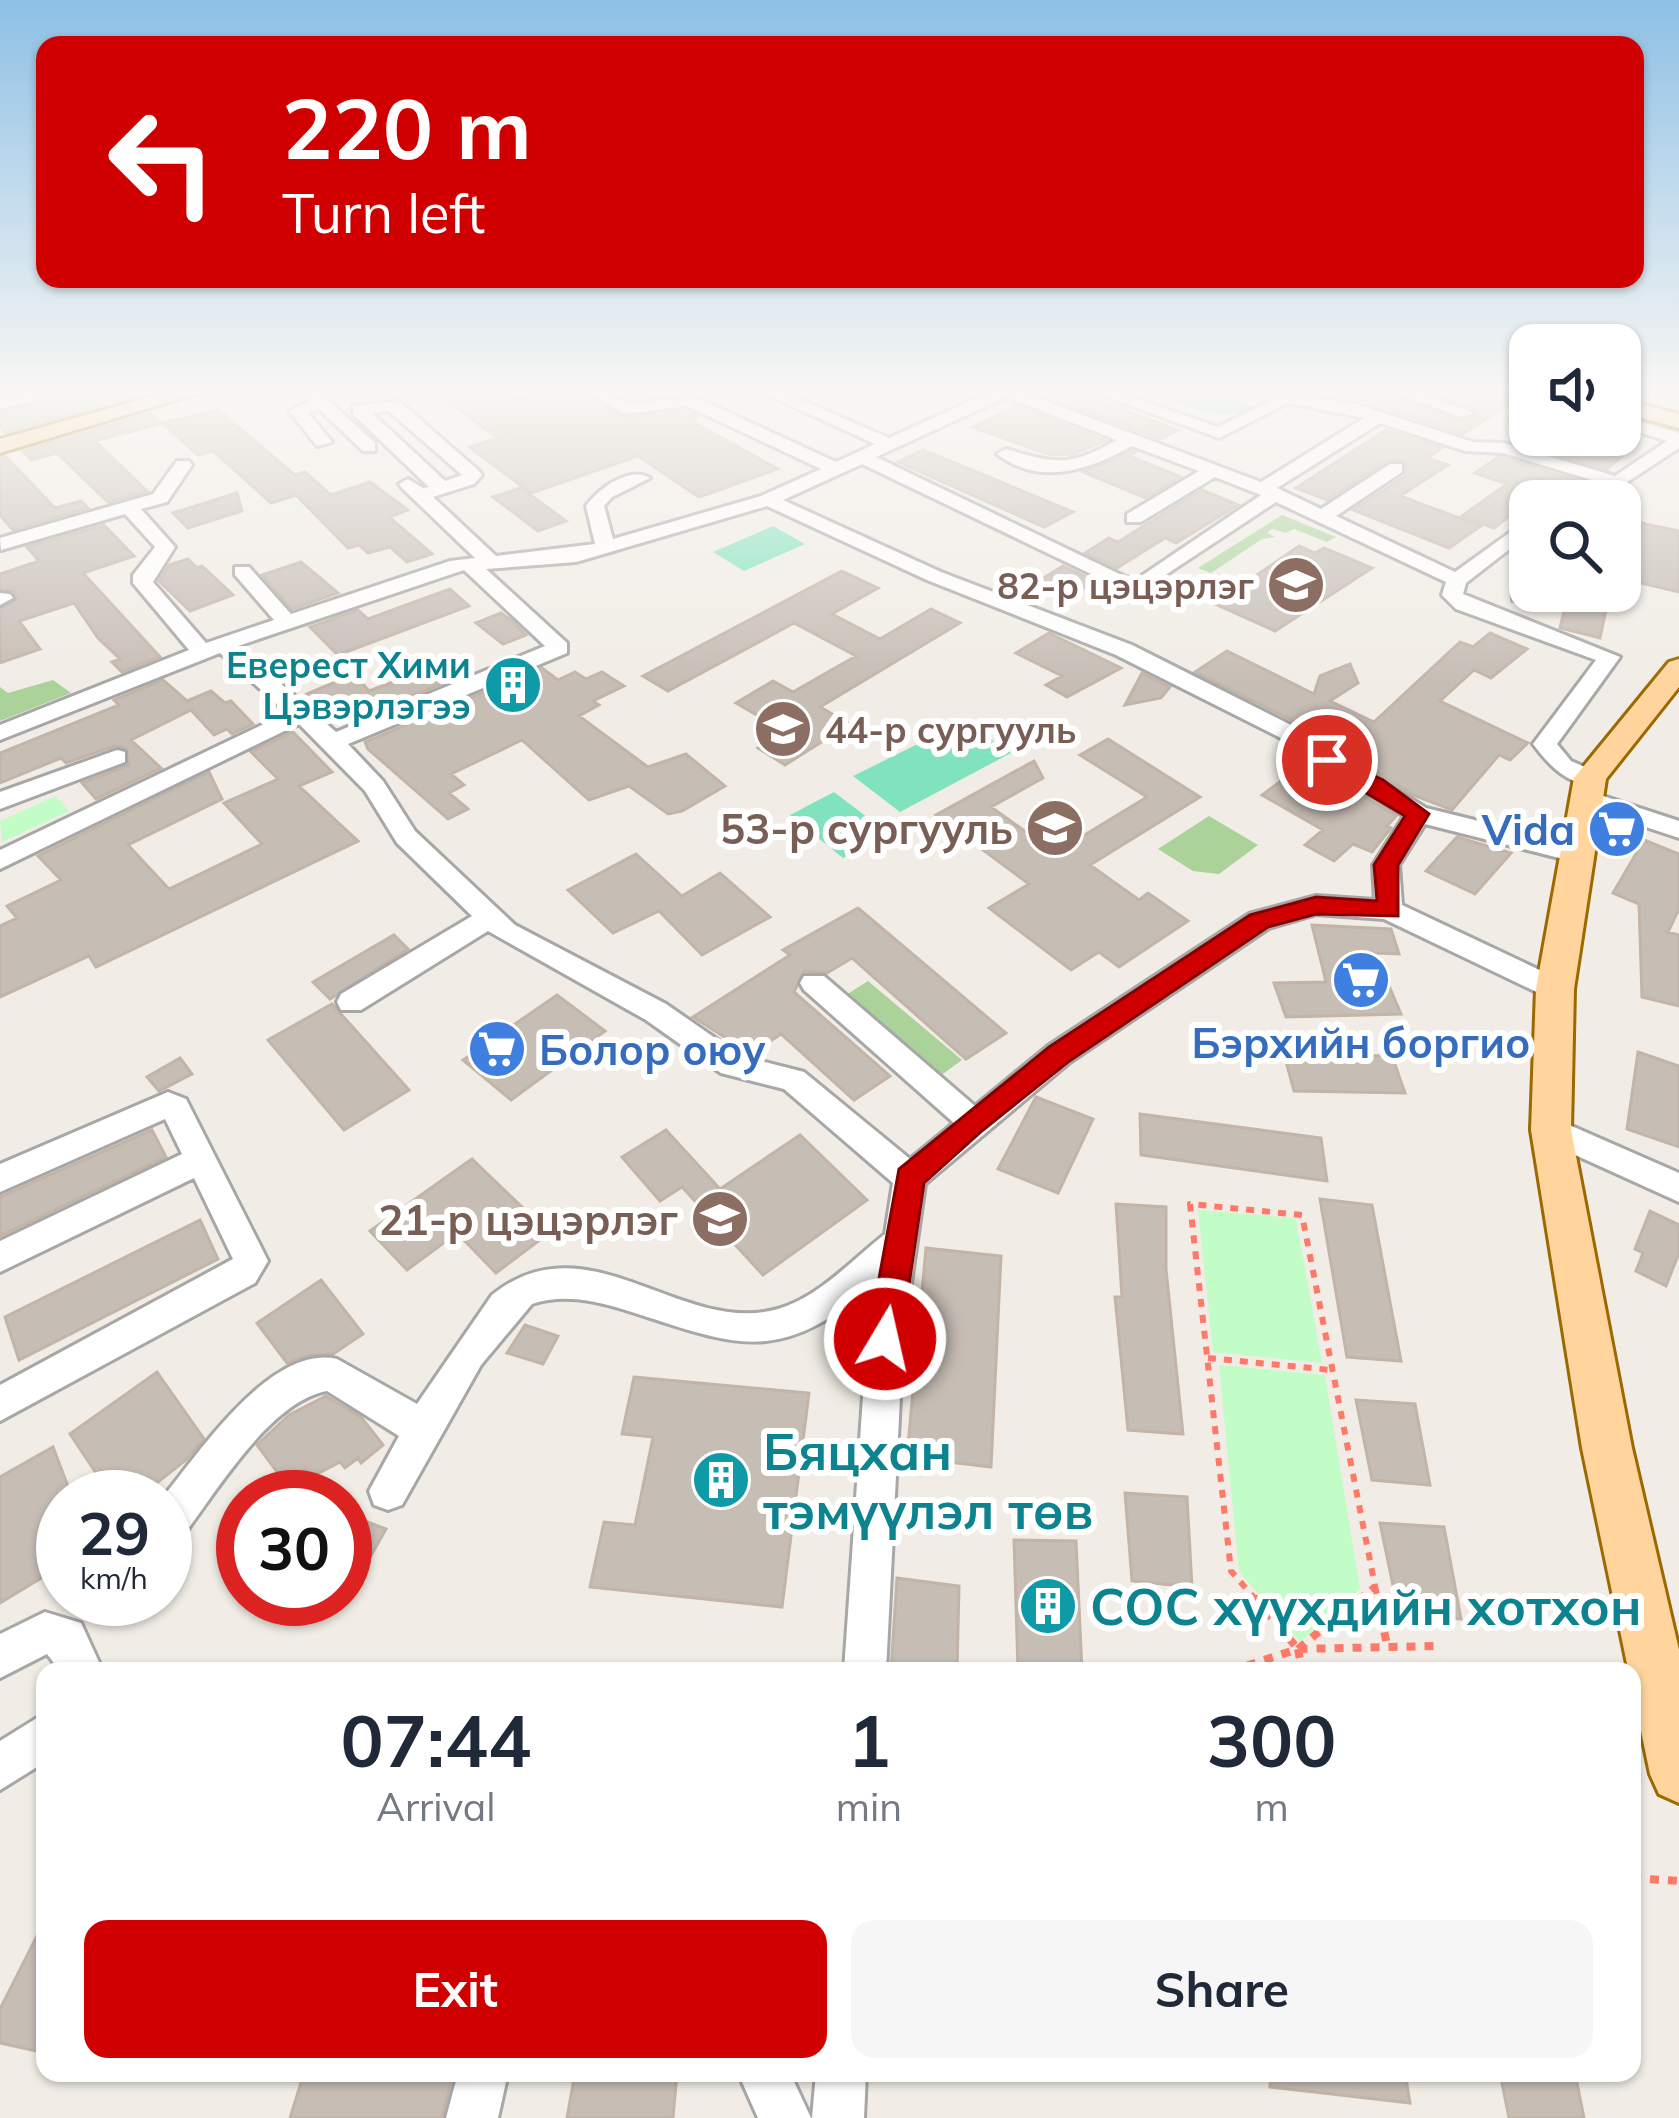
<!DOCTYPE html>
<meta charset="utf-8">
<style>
:root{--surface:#fff;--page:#f6f6f7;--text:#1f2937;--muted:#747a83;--accent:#d00000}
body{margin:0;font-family:Mulish,sans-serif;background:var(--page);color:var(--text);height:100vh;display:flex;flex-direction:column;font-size:45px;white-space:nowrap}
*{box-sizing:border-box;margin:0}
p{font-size:39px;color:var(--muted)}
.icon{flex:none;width:66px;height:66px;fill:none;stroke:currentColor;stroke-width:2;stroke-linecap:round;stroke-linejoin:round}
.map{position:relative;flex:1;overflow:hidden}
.sheet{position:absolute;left:36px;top:1662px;width:1605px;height:420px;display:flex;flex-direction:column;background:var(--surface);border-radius:24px;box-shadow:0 3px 9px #0004}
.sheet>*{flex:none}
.banner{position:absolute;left:36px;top:36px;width:1608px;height:252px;border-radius:24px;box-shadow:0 3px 9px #0004;background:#d00000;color:#fff;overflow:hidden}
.tools{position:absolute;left:1509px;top:324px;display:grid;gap:24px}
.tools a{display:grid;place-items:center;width:132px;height:132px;border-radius:24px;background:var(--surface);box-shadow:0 3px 9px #0004;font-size:60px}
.speed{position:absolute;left:36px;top:1470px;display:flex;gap:24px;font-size:60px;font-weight:700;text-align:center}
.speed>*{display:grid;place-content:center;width:156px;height:156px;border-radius:50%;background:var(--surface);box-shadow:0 3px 9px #0004;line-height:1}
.speed small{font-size:30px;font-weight:400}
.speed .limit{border:18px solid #d22;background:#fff;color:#111}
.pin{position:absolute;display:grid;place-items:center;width:102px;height:102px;color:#fff;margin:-51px;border:6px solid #fff;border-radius:50%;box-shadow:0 3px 12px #0007}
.me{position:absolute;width:132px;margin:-66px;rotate:9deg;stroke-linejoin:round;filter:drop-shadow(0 0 9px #0008)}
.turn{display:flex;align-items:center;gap:42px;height:252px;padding:0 48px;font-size:54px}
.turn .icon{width:156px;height:156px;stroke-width:2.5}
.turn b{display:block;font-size:84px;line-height:102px}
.eta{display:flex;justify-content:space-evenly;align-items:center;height:204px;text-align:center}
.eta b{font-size:72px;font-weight:700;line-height:84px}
.action{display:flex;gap:24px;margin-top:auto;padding:24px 48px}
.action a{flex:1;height:138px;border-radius:24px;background:var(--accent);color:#fff;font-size:48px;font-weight:700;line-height:138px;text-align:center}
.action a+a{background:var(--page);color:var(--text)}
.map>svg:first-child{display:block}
.forest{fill:#aad299}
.park{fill:#c2fcc7}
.pitch{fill:#81e3bd}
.building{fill:#c6bdb5;stroke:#c3b4a8;stroke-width:3}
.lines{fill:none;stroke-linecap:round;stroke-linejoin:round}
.minor-casing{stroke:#a7a7a7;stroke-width:6}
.major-casing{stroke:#9c6800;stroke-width:6}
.path-far1{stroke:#ff7969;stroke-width:6;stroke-dasharray:8 8;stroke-linecap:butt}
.path{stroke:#ff7969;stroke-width:8;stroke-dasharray:9 9;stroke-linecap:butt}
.minor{fill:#fff;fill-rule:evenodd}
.major{fill:#ffd59d;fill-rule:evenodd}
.route{fill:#d00000;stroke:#870000;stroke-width:3}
.labels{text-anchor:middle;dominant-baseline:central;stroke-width:12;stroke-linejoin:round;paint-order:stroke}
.far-education-label{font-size:36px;font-weight:bold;fill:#785e54;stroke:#fff;text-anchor:end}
.far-culture-label{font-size:36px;font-weight:bold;fill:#0d838f;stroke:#fff;text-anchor:end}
.education-label{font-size:42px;font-weight:bold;fill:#785e54;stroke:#fff;text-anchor:end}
.shop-label{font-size:42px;font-weight:bold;fill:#366cbe;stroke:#fff;text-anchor:end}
.near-culture-label{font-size:51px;font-weight:bold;fill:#0d838f;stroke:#fff;text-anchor:start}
</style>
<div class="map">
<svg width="1679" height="2118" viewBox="0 0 1679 2118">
<rect width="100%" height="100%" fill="#f1ede6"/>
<path class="forest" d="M1282 515 1336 537 1327 542 1294 529 1286 533 1272 529 1267 533 1275 537 1262 539 1211 573 1198 568Z
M53 680 71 693 0 721V687L8 693Z
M1209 816 1258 845 1219 874 1193 871 1158 849Z
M868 981 962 1060 933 1081 838 1000Z"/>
<path class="park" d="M56 796 69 811 2 842 0 821Z
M1198 1210 1296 1218 1322 1363 1213 1352Z
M1219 1365 1325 1375 1360 1589 1300 1642 1239 1572Z"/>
<path class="pitch" d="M1149 390C1181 390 1230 381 1251 407 1221 426 1179 404 1149 390Z
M773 526 805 544 744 571 713 552Z
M964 721 1011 753 900 812 853 776Z
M834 792 888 833 843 858 790 815Z"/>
<path class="building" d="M42 390H118L129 398 6 433 0 427V413L50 398Z
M431 390H509L508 398 514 402 549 390H580L626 418 686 411 697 415 693 422 778 469 699 497 638 456 531 493 469 447 498 438Z
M1053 390H1070L1178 430 1160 439 1042 395Z
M1344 390H1385L1458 421 1475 417 1478 411 1424 390H1485L1515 399 1463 434 1344 394Z
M1018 406 1106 441 1073 454 1051 455 972 427Z
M218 410 295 475 305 472 331 495 370 482 408 510 389 517 432 554 407 562 390 547 368 553 359 545 348 548 296 495 271 503 213 451 198 455 163 423Z
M149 413 162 423 95 441 147 491 108 502 57 453 31 460 23 451Z
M1386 430 1442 448 1427 458 1448 465 1400 496 1481 526 1449 548 1353 510 1405 476 1406 464 1402 460H1388L1327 500 1296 488Z
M1529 435H1552L1621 457 1607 469 1518 443Z
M923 450 984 475 1073 512 1044 527 898 462Z
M1132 451 1136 452 1129 456 1181 477 1146 498 1083 472Z
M5 456 55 508 81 501 88 508 13 530 0 515V457Z
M1498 457H1502L1589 484 1572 498 1543 490 1494 528 1462 516 1507 484 1475 473Z
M521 488 566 521 538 531 493 497Z
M1202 490 1238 505 1176 543 1165 538 1117 568 1085 553 1109 538 1118 542Z
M237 493 242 511 188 528 173 513Z
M1627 520 1679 531V592L1620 578V546Z
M104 525 134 556 83 573 160 657 122 672 112 662 120 659 98 638 74 603 19 621 40 649 0 663V609L17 599 14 591 0 589V574L39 561 27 547Z
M1299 546 1315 553 1324 548 1372 568 1275 631 1215 604Z
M188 559 197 568 202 566 233 595 190 611 159 581 169 565Z
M301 562 338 593 292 609 262 575Z
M1063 566 1095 581 1070 597 1037 582Z
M842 571 878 588 832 614 880 639 931 609 960 623 820 707 850 724 785 765 758 748 786 732 736 703 773 681 793 692 856 656 794 623 668 691 643 676Z
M450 589 469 606 338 655 310 627 358 610 368 619Z
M1569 591H1610L1600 638 1560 628Z
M501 613 512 621 526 635 503 644 476 623Z
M1049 633 1051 634 1121 668 1067 697 1046 685 1062 676 1016 653Z
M1490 633 1527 649 1491 678 1474 670 1440 701 1528 743 1510 760 1499 755 1452 810 1413 795 1351 756 1356 752 1195 672 1227 651 1314 694 1320 676 1350 664 1358 683 1330 701 1374 722 1460 642 1473 647Z
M439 665 453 679 344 724 307 694 354 674 369 691Z
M542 668 558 680 575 672 586 679 602 672 624 686 593 701 599 705 579 716 648 767 686 754 725 786 682 811 668 814 629 786 589 800 522 740 451 774 464 785 449 793 468 809 448 819 368 749 365 742Z
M1142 673 1170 687 1161 698 1125 705Z
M163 680 187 701 211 691 225 703 231 701 253 724 232 734 227 729 214 735 191 710 131 740 161 768 96 799 82 783 129 765 126 748 115 746 66 763 61 758 0 783V753L119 705 114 700Z
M293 732 332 772 299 786 358 841 96 967 89 956 0 997V926L17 918 7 906 61 880 38 856 209 772 222 799 128 845 169 889 262 844 224 803 278 779 251 752Z
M1108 739 1200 797 1090 865 1139 900 1148 893 1188 921 1119 967 1099 952 1071 970 989 908 1029 884 936 815 1034 761 1043 778 991 807 1055 853 1147 797 1080 755Z
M1285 778 1341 809H1347L1361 794 1396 816 1387 826 1391 828 1372 852 1353 844 1334 861 1305 845 1323 830 1262 795Z
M1457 837 1511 853 1475 894 1426 871Z
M1644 840 1679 854V909L1668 932 1679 935V1006L1642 997 1639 904 1613 893Z
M636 854 682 896 720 873 770 917 702 955 659 911 613 933 568 890Z
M858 908 1006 1033 966 1059 852 958 827 973 804 971 794 992 890 1076 854 1100 781 1034 751 1054 693 1017 790 955 783 950Z
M1312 925 1391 929 1399 954 1375 953 1401 1014 1286 1017 1274 983 1326 982Z
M394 935 408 949 330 999 313 982Z
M557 995 605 1031 511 1100 463 1060Z
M332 1004 409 1090 344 1130 268 1040Z
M1638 1052 1679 1066V1147L1627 1129Z
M1284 1054 1392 1056 1405 1093 1294 1091Z
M180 1058 192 1074 159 1091 147 1077Z
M1036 1097 1093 1119 1058 1193 998 1169Z
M1140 1114 1321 1138 1327 1181 1141 1155Z
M152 1130 166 1157 0 1236V1197Z
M666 1130 720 1189 800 1135 867 1200 763 1275 682 1187 660 1201 622 1157Z
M472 1159 549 1233 496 1273 457 1233 407 1270 370 1231Z
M1320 1199 1372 1205 1401 1361 1347 1357Z
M1116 1204 1166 1207V1269L1183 1434 1128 1430 1115 1297H1122Z
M1650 1211 1679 1225V1253L1666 1286 1636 1271 1643 1253 1635 1249Z
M200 1220 218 1259 19 1360 5 1317Z
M926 1248 1001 1256 991 1467 907 1457Z
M321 1280 363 1334 333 1354 310 1355 287 1363 257 1323Z
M525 1325 558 1336 543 1364 507 1353Z
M157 1372 204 1439 186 1460 139 1497H112L70 1434Z
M634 1377 809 1393 782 1607 590 1587 604 1522 635 1525 653 1437 622 1434Z
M326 1396 361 1417 383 1445 361 1463 358 1458 345 1468 340 1462 311 1477 305 1470 286 1484 257 1445 289 1415Z
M1356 1400 1415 1404 1430 1485 1372 1480Z
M53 1447 72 1497H63V1565L0 1603V1477Z
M1125 1493 1187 1497 1192 1587 1132 1581Z
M354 1517 386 1529 363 1570 345 1563V1532Z
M1380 1523 1444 1527 1461 1619 1399 1614Z
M1014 1540 1076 1541 1082 1671H1018Z
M897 1578 959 1586 957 1671H891Z
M45 1920V2053L0 2043V2009Z
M304 2073H453L442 2118H290Z
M575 2073H677L673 2118H567Z
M1271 2073H1405L1410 2103 1270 2087Z
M1500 2073H1575L1584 2118H1509Z"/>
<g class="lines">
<g class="minor-casing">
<path id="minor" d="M300 390H317L375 443V451H363L319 409 308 413 332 442 317 446 289 411 310 401Z
M520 390H545L513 398V392Z
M584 390H603L628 404 695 397 836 462 875 444 757 390H778L889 438 995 390H1016L1261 482 1364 418 1288 403 1219 438 1088 390H1111L1218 427 1286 393 1356 404 1473 442 1504 443 1615 476 1667 441 1620 426V416L1679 433V448L1618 488 1503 453 1465 451 1380 423 1277 488 1321 509 1390 464H1402V472L1336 516 1455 572 1530 518V533L1466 583 1463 594 1620 657 1557 744 1571 761 1599 773V783C1570 789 1549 765 1533 744L1596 660 1456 609 1442 595 1446 582 1276 502 1135 595 862 464 783 500 941 572 1132 645 1297 728 1426 808 1584 847 1588 853 1575 862 1425 824 1399 865 1402 905 1565 982 1569 989 1565 996H1545L1384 919 1316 914 1269 928 1070 1062 925 1184 903 1339 886 1671H844L867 1339 877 1282C776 1369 737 1345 622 1309 592 1300 562 1294 532 1304L481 1365 402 1505 388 1510 374 1505 369 1491 399 1436 327 1391C271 1401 218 1489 185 1533L165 1536 163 1497C199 1453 271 1344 337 1359L417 1404 492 1295C588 1217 682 1337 778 1309 819 1297 852 1260 885 1234L893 1183 784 1089 721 1073 646 1020 488 931 361 1010H341L337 1002 341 994 472 916 397 843 365 791 299 724 0 869V850L287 713 220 653 0 740V725L189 650 133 583V575L155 547 125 514 1 550 0 538 153 494 177 461H189L192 465 167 502 141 509 175 547 153 582 206 643 274 620 235 575V567H249L291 614 450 561 475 558 402 488 399 484 408 479 423 488 429 487 353 414V406L399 401 479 471 482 475 474 484 433 497 496 556 595 544 586 506C599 488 630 466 650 478L612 497 604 506 613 539 761 496 821 469 687 406 625 414ZM1006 397 1117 440C1069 467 1057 464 1006 449L997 454C1041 487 1089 470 1132 446L1199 471 1127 514V522H1141L1215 477 1261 495 1134 581 876 457ZM389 411 462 475 445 481 372 413ZM767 506 927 580 1116 655 1281 738 1404 816 1373 865 1375 900 1316 896 1249 914 1048 1046 975 1106 824 976H804L800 983 804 990 954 1123 910 1159 804 1072 741 1056 666 1004 515 925 415 831 383 781 348 744 567 653V643L486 569 576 562ZM464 570 545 646 336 732 238 646Z
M1389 390H1412L1474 413 1460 417Z
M1510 390H1530V398L1512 393Z
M32 391 38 392V400L0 409V399Z
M1530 576V591H1534L1527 600H1513V592Z
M0 593 10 594 13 598 0 605Z
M117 750 125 752V762L0 809V792Z
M1585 790 1679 821V838L1576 804 1573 798 1576 792Z
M168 1092 186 1099 268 1261 255 1283 0 1421V1385L233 1259 194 1178 0 1272V1241L182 1154 165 1119 0 1192V1164Z
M1551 1117 1679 1173V1202L1540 1139 1535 1130 1540 1121Z
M45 1612 81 1623 103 1671H60L47 1654 0 1678V1634Z
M45 1713V1762L0 1790V1741Z
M458 2073H508L498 2118H446Z
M738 2073H790L811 2118H758Z
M816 2073H866L864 2118H812Z"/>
</g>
<g class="major-casing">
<path id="major" d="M175 390H209L0 453V439Z
M1620 398 1679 414V428L1620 412Z
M1679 659V687L1606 779 1574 989 1571 1130 1632 1448 1679 1650V1803L1659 1794 1650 1774 1582 1448 1531 1130 1536 989 1574 778 1669 662Z"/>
</g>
<path class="path-far1" d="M1208 1358 1331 1370
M1375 1586 1378 1600
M1256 1600 1231 1571 1190 1204 1302 1215 1375 1586 1357 1600"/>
<path class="path" d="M1254 1597 1298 1649
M1377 1597 1387 1645
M1298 1649 1302 1671
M1298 1649 1361 1597
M1230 1671 1298 1649 1438 1646
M1632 1878 1679 1881
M1152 2073V2078"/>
<use href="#minor" class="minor"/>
<use href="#major" class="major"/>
</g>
<linearGradient id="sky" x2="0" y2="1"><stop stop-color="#8dc0e5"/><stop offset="0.57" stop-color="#f9f7f4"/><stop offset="1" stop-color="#f9f7f4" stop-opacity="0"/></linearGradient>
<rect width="1679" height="686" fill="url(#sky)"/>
<path class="route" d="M1327 754 1383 780 1429 814 1398 865V916L1316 914 1268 927 1068 1062 983 1130 924 1183 901 1339 896 1349 885 1354 873 1349 868 1339 899 1169 1049 1047 1250 915 1316 897 1377 901 1374 865 1405 816 1319 765 1316 760Z"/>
<defs>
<g id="school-disc" transform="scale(3)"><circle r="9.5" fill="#8d6e63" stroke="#fff"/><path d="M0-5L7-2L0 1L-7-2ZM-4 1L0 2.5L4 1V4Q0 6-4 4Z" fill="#fff"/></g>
<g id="building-disc" transform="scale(3)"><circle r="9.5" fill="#0f9aa8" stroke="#fff"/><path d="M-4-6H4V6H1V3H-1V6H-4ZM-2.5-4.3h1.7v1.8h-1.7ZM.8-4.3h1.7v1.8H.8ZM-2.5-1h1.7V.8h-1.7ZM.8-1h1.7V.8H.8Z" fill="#fff"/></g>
<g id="supermarket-disc" transform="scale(3)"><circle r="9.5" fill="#3f7fe0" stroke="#fff"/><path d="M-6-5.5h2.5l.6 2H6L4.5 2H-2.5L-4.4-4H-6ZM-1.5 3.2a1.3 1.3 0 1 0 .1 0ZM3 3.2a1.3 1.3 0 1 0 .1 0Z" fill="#fff"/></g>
</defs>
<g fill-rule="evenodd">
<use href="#school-disc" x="1296" y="585"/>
<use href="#building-disc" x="513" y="685"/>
<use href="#school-disc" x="783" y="729"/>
<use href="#school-disc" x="1055" y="828"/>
<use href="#supermarket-disc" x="1617" y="829"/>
<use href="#supermarket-disc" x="1361" y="980"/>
<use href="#supermarket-disc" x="497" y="1049"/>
<use href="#school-disc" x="720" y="1219"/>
<use href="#building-disc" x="721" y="1480"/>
<use href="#building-disc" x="1048" y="1606"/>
</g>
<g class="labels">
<g class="far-education-label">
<text x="1254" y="585">82-р цэцэрлэг</text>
<text x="825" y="729" text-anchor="start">44-р сургууль</text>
</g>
<g class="far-culture-label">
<text x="471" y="664">Еверест Хими<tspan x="471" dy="41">Цэвэрлэгээ</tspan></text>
</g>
<g class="education-label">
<text x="1013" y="828">53-р сургууль</text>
<text x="678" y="1219">21-р цэцэрлэг</text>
</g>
<g class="shop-label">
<text x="1575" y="829">Vida</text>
<text x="1361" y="1042" text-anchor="middle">Бэрхийн боргио</text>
<text x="539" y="1049" text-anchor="start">Болор оюу</text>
</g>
<g class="near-culture-label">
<text x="763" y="1451">Бяцхан<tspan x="763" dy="59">тэмүүлэл төв</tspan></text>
<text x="1090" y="1606">СОС хүүхдийн хотхон</text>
</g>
</g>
</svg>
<div class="tools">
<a><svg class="icon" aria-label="sound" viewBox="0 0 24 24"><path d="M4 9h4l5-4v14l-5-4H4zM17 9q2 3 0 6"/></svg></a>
<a><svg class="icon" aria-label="search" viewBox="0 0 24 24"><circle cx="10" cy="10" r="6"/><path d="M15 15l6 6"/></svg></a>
</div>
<div class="speed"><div>29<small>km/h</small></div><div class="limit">30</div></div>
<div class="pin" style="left:1327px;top:760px;background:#d93025"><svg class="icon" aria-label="arrive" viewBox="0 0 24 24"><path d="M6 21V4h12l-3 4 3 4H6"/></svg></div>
<svg class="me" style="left:885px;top:1339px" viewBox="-20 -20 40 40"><circle r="17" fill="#d00000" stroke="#fff" stroke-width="3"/><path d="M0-11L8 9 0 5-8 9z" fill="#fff"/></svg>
<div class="banner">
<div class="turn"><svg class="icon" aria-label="left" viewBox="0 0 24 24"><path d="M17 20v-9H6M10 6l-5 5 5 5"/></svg><div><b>220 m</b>Turn left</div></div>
</div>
<section class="sheet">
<div class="eta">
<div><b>07:44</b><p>Arrival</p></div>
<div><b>1</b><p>min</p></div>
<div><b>300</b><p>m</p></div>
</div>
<div class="action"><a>Exit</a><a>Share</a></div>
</section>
</div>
